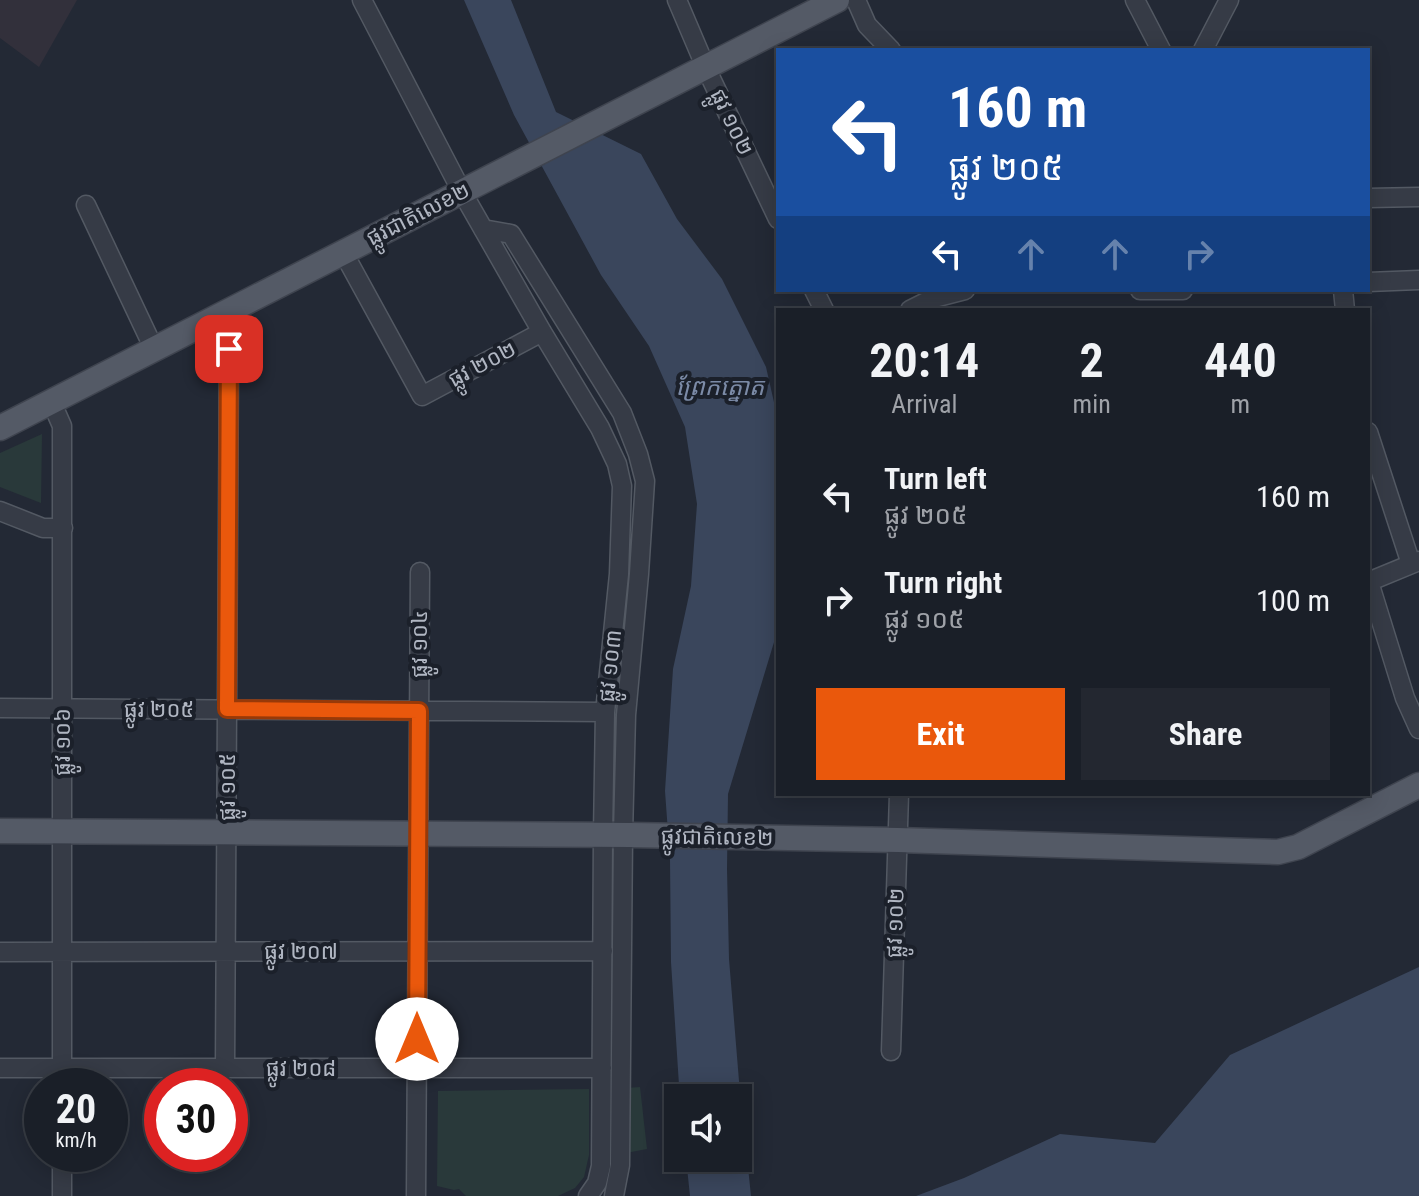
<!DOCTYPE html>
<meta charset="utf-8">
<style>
:root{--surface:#1a1f28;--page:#232730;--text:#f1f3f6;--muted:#9fa2a8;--line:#383d45;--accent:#ea580c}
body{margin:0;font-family:"Roboto Condensed","Noto Sans Khmer",sans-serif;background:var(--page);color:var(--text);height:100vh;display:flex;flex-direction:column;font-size:30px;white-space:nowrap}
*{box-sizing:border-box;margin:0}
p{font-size:26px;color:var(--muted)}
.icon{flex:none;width:44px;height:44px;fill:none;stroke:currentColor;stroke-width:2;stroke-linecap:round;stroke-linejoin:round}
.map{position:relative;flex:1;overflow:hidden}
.side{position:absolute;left:776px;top:308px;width:594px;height:488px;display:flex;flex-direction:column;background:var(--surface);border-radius:0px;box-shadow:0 4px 20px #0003,0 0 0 2px var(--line)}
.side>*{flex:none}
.guide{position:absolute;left:776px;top:48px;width:594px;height:244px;border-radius:0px;box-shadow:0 4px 20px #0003,0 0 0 2px var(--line);background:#1a4fa0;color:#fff;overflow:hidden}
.tools{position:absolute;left:664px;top:1084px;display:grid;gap:16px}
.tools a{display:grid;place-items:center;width:88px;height:88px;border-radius:0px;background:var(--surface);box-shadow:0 4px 20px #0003,0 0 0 2px var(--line);font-size:40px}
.speed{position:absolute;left:24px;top:1068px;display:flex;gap:16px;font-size:40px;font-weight:700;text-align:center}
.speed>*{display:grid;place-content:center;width:104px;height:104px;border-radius:50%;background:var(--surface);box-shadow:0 4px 20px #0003,0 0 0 2px var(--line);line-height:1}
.speed small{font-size:20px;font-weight:400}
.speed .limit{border:12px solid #d22;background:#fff;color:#111}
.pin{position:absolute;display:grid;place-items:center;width:68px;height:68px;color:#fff;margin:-34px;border-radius:16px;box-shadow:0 4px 12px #0006}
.me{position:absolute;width:88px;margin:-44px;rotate:0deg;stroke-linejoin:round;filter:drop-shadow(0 0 6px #0008)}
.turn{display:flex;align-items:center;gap:28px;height:168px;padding:0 40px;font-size:36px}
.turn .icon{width:104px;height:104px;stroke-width:2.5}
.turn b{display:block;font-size:56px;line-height:68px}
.lanes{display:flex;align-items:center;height:76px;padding:0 40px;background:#0003;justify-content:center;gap:40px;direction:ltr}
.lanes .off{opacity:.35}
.eta{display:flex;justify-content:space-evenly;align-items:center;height:136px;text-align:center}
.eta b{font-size:48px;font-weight:700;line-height:56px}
.action{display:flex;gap:16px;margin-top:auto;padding:16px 40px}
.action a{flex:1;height:92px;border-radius:0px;background:var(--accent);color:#fff;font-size:32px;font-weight:700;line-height:92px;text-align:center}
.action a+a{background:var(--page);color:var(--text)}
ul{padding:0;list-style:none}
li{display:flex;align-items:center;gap:24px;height:104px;padding:0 40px}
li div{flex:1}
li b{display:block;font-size:30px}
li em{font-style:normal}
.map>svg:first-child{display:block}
.medical{fill:#32303b}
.green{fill:#29393a}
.water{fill:#3a465c}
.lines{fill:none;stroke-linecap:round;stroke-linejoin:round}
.minor-casing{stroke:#535963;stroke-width:21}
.major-casing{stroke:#3f444f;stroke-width:27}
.minor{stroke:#363b46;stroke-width:18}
.major{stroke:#545a66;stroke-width:24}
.route-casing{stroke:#983908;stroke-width:20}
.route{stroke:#ea580c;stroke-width:14}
.labels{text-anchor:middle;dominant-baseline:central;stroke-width:8;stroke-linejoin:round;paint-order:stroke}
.street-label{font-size:22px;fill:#b0b6c2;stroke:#1b202a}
.water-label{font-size:24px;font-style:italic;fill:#7c8ba7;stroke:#1b202a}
</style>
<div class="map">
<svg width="1419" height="1196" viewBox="0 0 1419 1196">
<rect width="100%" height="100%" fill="#232935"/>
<path class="medical" d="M0 0H77L39 67 0 38Z"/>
<path class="green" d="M42 434 41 503 0 487V453Z
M640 1087 647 1149 626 1153V1088Z
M589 1089V1155L584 1177 575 1188 558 1196H466L459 1189 454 1190 437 1186 438 1091Z"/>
<path class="water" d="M464 0H511L556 112 641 154 677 219 722 279 766 367 778 420V629L728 794 727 869 729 959 739 1081 751 1196H690L686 1158H738V1098H680L679 1085 671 962 670 860 665 791 673 669 691 586 697 504 685 427 649 346 601 275 514 115Z
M1419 967V1196H916L964 1178 1060 1134 1155 1143 1230 1055Z"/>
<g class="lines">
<g class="minor-casing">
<path id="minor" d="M362 0 462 192 542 332 600 428 617 464 622 486 619 574 605 712 603 835 601 1166 597 1183 588 1196
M677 0 706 68 778 219
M856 0 867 25 891 50
M1135 0 1161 50
M1203 50 1229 0
M1368 198 1419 197
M86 205 154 349
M483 229 511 234 622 413 638 454 645 481 639 574 626 715 623 835 620 1165 614 1196
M343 252 422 396 542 332
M1368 282 1419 280
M814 290 824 310
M1140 290H1183
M1343 290 1345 310
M910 310 934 298 965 290
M215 318 229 349 225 1068
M51 401 62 426V1086
M1368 432 1411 564
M0 511 43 528H63
M1368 582 1419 561
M1369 582 1405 698 1419 729
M0 708 605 712
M0 952 603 951
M891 1051 899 794
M0 1068H602
M62 1154V1196
M416 1196 420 572"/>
</g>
<g class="major-casing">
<path id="major" d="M0 428C278 283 559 145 837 0
M0 831 632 835 898 840 1278 852 1298 847 1419 785"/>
</g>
<use href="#minor" class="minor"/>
<use href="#major" class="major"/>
</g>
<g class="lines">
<g class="route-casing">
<path id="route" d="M229 349 227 709 419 711 417 1039"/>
</g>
<use href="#route" class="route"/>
</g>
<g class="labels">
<g class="street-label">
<text transform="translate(732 122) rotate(64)">ផ្លូវ ១០២</text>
<text transform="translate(418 214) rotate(-27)">ផ្លូវជាតិលេខ២</text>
<text transform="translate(482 364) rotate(-28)">ផ្លូវ ២០២</text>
<text transform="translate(419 644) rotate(-90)">ផ្លូវ ១០៤</text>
<text transform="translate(610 666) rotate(-84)">ផ្លូវ ១០៣</text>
<text x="159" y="709">ផ្លូវ ២០៥</text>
<text transform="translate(62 742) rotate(-90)">ផ្លូវ ១០៦</text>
<text transform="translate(227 787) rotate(-90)">ផ្លូវ ១០៥</text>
<text transform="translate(717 837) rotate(1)">ផ្លូវជាតិលេខ២</text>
<text transform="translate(895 923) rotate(-88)">ផ្លូវ ១០២</text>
<text x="301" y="951">ផ្លូវ ២០៧</text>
<text x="301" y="1068">ផ្លូវ ២០៨</text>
</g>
<g class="water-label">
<text x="720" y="387">ព្រែកត្នោត</text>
</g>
</g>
</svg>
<div class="tools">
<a><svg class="icon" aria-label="sound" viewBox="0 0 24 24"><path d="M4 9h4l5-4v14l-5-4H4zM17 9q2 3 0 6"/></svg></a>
</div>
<div class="speed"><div>20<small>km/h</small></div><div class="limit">30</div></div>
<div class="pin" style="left:229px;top:349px;background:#d93025"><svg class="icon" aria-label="arrive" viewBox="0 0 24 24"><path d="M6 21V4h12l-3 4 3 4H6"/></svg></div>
<svg class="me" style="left:417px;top:1039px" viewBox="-20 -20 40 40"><circle r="19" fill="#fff"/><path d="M0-13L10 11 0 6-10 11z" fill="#ea580c"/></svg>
<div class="guide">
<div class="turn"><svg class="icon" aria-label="left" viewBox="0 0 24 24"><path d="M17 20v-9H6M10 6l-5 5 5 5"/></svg><div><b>160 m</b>ផ្លូវ ២០៥</div></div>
<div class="lanes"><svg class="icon" aria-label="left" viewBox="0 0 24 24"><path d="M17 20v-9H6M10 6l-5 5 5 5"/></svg><svg class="icon off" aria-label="ahead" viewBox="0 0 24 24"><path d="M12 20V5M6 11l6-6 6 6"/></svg><svg class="icon off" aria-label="ahead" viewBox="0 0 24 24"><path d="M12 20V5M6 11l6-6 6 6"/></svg><svg class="icon off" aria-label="right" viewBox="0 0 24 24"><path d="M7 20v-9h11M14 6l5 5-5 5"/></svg></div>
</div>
<section class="side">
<div class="eta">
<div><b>20:14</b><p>Arrival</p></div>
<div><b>2</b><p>min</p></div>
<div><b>440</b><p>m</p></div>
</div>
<ul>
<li><svg class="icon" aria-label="left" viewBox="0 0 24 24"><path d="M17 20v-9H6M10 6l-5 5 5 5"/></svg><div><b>Turn left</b><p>ផ្លូវ ២០៥</p></div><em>160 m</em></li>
<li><svg class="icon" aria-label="right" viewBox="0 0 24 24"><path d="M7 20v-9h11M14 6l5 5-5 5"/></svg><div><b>Turn right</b><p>ផ្លូវ ១០៥</p></div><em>100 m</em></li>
</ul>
<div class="action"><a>Exit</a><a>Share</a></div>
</section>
</div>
